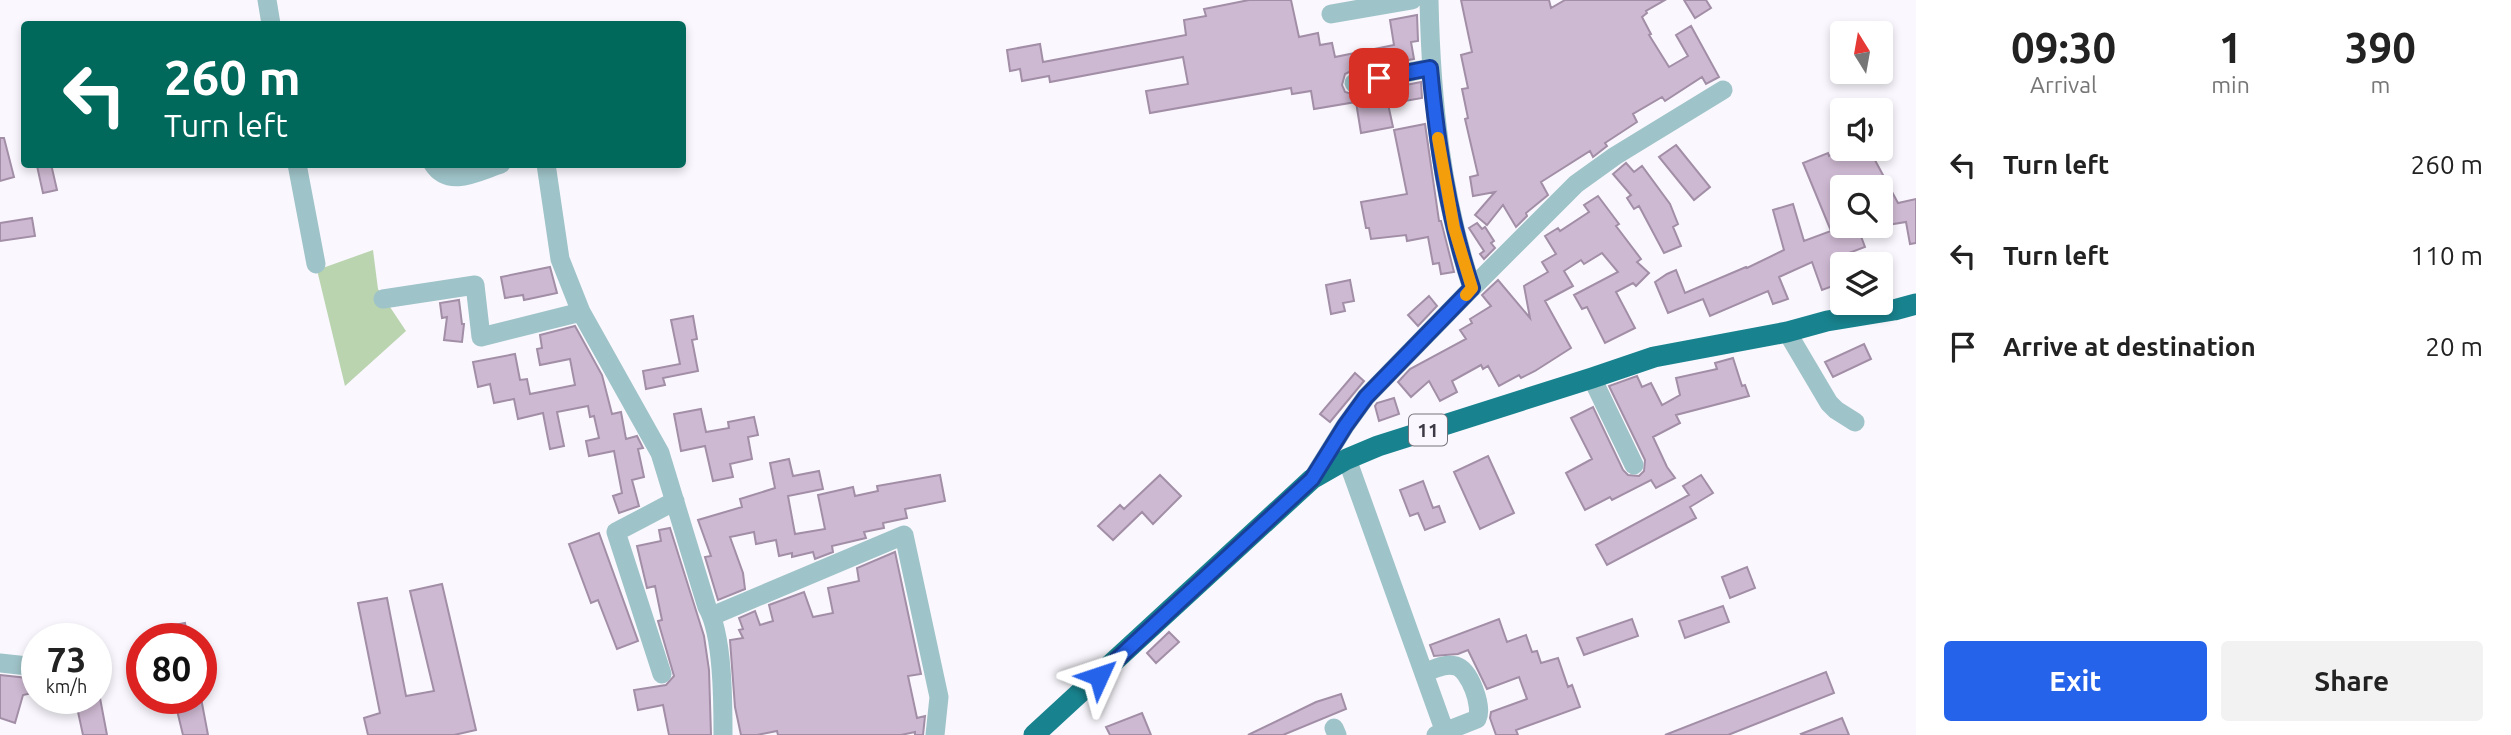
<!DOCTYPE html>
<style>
:root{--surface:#fff;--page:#f2f2f2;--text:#222;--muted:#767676;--accent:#2563eb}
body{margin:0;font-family:Ubuntu,sans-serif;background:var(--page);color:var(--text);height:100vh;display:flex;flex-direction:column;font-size:26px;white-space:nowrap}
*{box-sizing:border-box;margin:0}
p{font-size:23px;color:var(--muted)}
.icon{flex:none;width:38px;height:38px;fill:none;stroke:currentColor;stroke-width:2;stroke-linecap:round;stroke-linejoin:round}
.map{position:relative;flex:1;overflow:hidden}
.side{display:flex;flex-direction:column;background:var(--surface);width:595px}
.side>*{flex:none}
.guide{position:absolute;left:21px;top:21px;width:665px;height:147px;border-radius:7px;box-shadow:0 4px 10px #0003;background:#00695c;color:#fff;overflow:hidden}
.needle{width:46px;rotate:349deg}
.fabs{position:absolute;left:1830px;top:21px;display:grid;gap:14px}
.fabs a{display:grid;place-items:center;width:63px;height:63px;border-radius:7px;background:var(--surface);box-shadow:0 4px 10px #0003;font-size:35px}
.speed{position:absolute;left:21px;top:623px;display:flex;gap:14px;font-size:35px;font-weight:700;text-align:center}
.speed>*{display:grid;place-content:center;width:91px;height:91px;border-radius:50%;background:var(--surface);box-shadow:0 4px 10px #0003;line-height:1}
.speed small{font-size:18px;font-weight:400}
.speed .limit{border:10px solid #d22;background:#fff;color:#111}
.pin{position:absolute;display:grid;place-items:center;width:60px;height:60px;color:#fff;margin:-30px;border-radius:14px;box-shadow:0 4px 10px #0006}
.me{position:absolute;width:77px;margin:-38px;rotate:48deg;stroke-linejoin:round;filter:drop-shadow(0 0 5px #0008)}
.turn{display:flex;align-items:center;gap:24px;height:147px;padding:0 28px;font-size:32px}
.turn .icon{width:91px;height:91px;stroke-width:2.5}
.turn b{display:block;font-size:49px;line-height:60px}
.eta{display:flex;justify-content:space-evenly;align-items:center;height:119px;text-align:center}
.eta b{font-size:42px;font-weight:600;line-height:49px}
.cta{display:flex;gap:14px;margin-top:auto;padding:14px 28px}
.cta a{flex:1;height:80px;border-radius:7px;background:var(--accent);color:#fff;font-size:28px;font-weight:600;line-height:80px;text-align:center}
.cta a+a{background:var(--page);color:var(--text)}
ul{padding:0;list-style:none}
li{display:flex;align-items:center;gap:21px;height:91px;padding:0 28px}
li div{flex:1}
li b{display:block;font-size:26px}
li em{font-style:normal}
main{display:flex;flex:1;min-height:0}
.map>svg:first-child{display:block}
.green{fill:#bbd4b0}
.building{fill:#ceb9d2;stroke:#a28ea6;stroke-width:2}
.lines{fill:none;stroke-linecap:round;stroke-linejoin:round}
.minor{stroke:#9ec3c8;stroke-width:19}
.highway{stroke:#18838e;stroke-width:21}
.route-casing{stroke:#184099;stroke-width:18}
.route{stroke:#2563eb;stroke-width:12}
.slow{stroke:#f59e0b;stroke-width:12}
.labels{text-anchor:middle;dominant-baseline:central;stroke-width:7;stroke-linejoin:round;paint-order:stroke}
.shield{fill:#faf8fe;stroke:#76737d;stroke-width:2}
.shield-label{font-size:19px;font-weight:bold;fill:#3d3a46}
</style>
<main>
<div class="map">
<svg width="1916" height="735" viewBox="0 0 1916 735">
<rect width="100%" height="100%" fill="#faf8fe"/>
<path class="green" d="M373 250 378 289 406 331 345 386 317 270Z"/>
<path class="building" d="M1249 0H1291L1299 37 1318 33 1320 45 1332 43 1335 57 1394 45 1390 20 1417 15 1418 41 1411 42 1414 59 1351 71 1345 74 1342 85 1345 92 1356 95 1421 82 1422 98 1388 104 1393 127 1361 133 1356 102 1314 109 1311 91 1292 94 1291 88 1150 113 1146 91 1188 84 1183 57 1050 82 1049 76 1022 81 1020 69 1010 71 1007 50 1040 44 1043 62 1186 35 1184 20 1206 16 1204 9Z
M1461 0H1549L1551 8 1565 0H1665L1646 11 1647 13 1642 17 1651 34 1649 35 1669 67 1688 56 1676 35 1691 26 1719 77 1706 84 1702 77 1665 101 1662 97 1633 114 1637 122 1605 143 1607 146 1593 157 1590 151 1541 182 1548 195 1526 213 1527 216 1516 227 1503 205 1487 225 1475 215 1495 192 1473 196 1470 177 1478 175 1465 119 1468 118 1462 89 1468 88 1461 55 1472 52Z
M1684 0H1706L1711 8 1695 18Z
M1425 124 1439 221H1441L1454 272 1441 274 1439 263 1433 264 1428 237 1407 241 1406 235 1371 239 1369 228H1366L1361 202 1407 194 1394 130Z
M0 138H4L14 177 0 181Z
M1676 145 1710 187 1694 200 1659 157Z
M1848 149H1869L1898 203 1916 199V243L1910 244 1906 222 1881 226V187H1843V226H1857L1865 247 1833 259 1841 283 1822 290 1812 262 1779 277 1788 299 1773 304 1768 291 1710 316 1703 299 1668 313 1655 282 1667 274 1676 270 1685 293 1746 267 1747 268 1784 250 1773 210 1793 204 1804 241 1831 231 1803 163 1828 153 1829 156Z
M1626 163 1634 172 1642 166 1670 204 1678 224 1673 227 1681 246 1664 253 1639 206 1634 209 1627 198 1631 195 1613 174Z
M43 164H51L57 190 43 193 37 166Z
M1598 196 1619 224 1616 226 1641 259 1637 262 1649 273 1636 286 1633 283 1616 292 1635 328 1605 343 1587 307 1582 309 1574 295 1618 272 1602 253 1584 264 1581 260 1564 271 1573 286 1545 301 1571 348 1535 371 1521 378 1519 375 1499 386 1488 366 1483 369 1481 365 1452 381 1457 392 1440 401 1429 381 1411 397 1398 382 1410 369 1466 339 1460 330 1472 323 1470 319 1491 306 1482 295 1498 280 1530 318 1524 286 1548 272 1542 262 1556 254 1545 236 1558 228 1560 231 1589 212 1584 205Z
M32 218 35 236 0 241V223Z
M1477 223 1482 229 1485 227 1494 241 1491 243 1495 248 1484 259 1480 254 1484 251 1469 228Z
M550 267 557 293 524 300 523 295 505 298 501 277Z
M1350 280 1354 301 1343 303 1345 311 1331 314 1326 285Z
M1429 296 1437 306 1418 326 1408 315Z
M459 300 462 324H464L462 342 444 340 447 317 442 318 440 303Z
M693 316 697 339 692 340 698 371 663 378 665 385 646 389 643 371 680 364 671 320Z
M575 326 602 375 612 414 621 412 626 439 637 436 643 448 638 449 644 477 632 480 639 506 619 513 613 496 622 493 614 451 589 456 586 441 599 438 594 416 590 417 588 406 557 412 564 446 550 449 543 413 518 419 514 399 494 403 490 384 478 387 473 362 515 354 520 380 527 379 530 394 575 385 570 359 540 365 537 349 542 348 540 335Z
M1864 344 1871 359 1833 377 1825 362Z
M1733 358 1742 386 1745 385 1749 396 1676 415 1680 423 1653 437 1667 467 1675 478 1656 488 1651 480 1612 500 1610 497 1585 510 1566 473 1592 459 1571 418 1593 407 1623 470 1628 475 1639 476 1644 471 1645 460 1609 386 1637 376 1642 387 1651 383 1662 405 1680 395 1676 378 1717 369 1715 363Z
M1355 373 1364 381 1330 422 1320 414Z
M1394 398 1399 414 1379 421 1375 406 1377 403Z
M701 409 706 432 729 428 728 422 754 417 758 435 748 437 752 459 730 464 733 477 713 481 705 446 681 451 674 414Z
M1488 456 1514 513 1480 529 1454 472Z
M789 459 793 476 819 471 823 489 788 496 795 534 825 529 818 495 853 487 855 496 878 491 877 486 940 475 945 501 905 509 907 518 883 523 884 528 864 532 866 538 832 546 833 552 815 559 813 552 792 557V553L779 556 776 540 756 544 754 532 730 537 743 573 745 589 718 600 705 557 711 556 698 520 742 507 740 499 775 488 770 463Z
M1160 475 1181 496 1153 524 1142 512 1113 540 1098 526 1120 505 1124 509Z
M1701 475 1713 493 1690 507 1696 518 1607 565 1596 545 1689 495 1683 486Z
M1423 481 1433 508 1439 506 1445 522 1425 530 1418 513 1410 516 1400 490Z
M670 528 704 636 709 670 711 735H669L663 705 638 710 634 690 666 685 674 676 658 621 662 620 655 586 647 588 637 546 661 541 659 530Z
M599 533 638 641 617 649 598 600 591 603 569 544Z
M895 552 921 674 908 676 917 718 925 716 923 735H915V732L901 735H778L777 731 757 735H741L735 707 730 640 743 638 739 630 743 629 739 618 755 611 760 625 773 621 769 605 804 592 813 617 833 613 828 588 859 581 857 568Z
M1747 567 1755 588 1730 598 1722 577Z
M442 584 476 730 454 735H368L364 718 380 713 358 603 387 598 406 696 434 691 410 591Z
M1723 606 1729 622 1685 638 1679 621Z
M1499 619 1507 642 1526 635 1532 652 1537 651 1541 663 1558 658 1568 687 1572 685 1580 707 1516 730 1518 735H1496L1490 718 1491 712 1527 699 1519 677 1487 689 1468 650 1458 654 1434 656 1430 645Z
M1632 619 1638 636 1584 655 1577 638Z
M185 623 188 639H161L159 628Z
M1169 632 1179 642 1156 663 1147 653Z
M1826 672 1834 693 1728 735H1665Z
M0 675 37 679V692L23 695 15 723 0 718Z
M1341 694 1346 709 1283 735H1248L1316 702Z
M75 698H100L107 735H83Z
M174 698H201L208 735H183Z
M1142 713 1151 735H1110L1106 727Z
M1842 718 1849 735H1802L1801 734Z"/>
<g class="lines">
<path class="minor" d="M267 0 271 24
M1331 14 1412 0
M1354 83 1430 68
M297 164 316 264
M433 164C449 189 479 171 501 164
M546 164 560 259 581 312 660 453 707 607C723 634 723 702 723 735
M1472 288 1576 184 1615 156 1723 90
M383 299 475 285 481 337 581 312
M1787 332 1829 403 1836 410 1855 422
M1592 378 1634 465
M1347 459 1446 735
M1312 479 1345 426 1366 397 1472 288C1441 195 1431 98 1429 0
M712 616 904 535 939 697 935 735
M0 663 37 667
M1424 673C1434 669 1445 663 1456 666 1470 670 1483 707 1477 719L1436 735
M662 674 616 532 675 501
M1334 728 1337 735"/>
<path class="highway" d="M1034 735 1312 479 1347 459 1378 446 1592 378 1654 357 1787 332 1827 321 1894 310 1916 304"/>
</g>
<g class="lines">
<g class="route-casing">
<path id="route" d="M1099 676 1312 479 1345 426 1366 397 1472 288C1448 217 1437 142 1430 68L1379 78"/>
</g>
<use href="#route" class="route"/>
<path class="slow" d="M1438 138 1454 228 1472 288 1466 295"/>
</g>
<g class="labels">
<rect class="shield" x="1409" y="414.5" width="38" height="31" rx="5"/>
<g class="shield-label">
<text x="1428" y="430">11</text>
</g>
</g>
</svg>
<div class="fabs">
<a><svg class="needle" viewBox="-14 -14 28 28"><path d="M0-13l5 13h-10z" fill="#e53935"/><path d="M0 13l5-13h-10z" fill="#767676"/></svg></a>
<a><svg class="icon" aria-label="sound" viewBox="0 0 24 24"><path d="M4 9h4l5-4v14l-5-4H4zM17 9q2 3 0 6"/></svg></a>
<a><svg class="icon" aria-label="search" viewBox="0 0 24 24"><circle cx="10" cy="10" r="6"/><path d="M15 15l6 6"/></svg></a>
<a><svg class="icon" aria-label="layers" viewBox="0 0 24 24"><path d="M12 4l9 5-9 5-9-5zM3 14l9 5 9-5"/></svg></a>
</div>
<div class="speed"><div>73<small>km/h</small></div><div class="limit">80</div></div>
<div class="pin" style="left:1379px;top:78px;background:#d93025"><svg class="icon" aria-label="arrive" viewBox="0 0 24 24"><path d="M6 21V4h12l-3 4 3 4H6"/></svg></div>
<svg class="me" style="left:1099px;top:676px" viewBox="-20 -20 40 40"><path d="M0-17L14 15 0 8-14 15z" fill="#2563eb" stroke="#fff" stroke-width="4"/></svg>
<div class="guide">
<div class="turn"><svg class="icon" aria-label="left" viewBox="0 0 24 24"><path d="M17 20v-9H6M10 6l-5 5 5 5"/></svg><div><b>260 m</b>Turn left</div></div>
</div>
</div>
<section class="side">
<div class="eta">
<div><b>09:30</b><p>Arrival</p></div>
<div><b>1</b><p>min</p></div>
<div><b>390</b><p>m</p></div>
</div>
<ul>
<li><svg class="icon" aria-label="left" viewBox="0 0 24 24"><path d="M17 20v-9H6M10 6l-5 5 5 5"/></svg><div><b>Turn left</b></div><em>260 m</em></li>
<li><svg class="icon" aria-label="left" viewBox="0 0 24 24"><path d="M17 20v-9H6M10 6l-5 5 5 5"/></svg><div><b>Turn left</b></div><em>110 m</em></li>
<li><svg class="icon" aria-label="arrive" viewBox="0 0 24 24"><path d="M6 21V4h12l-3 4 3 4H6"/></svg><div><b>Arrive at destination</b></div><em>20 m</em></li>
</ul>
<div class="cta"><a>Exit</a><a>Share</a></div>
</section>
</main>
